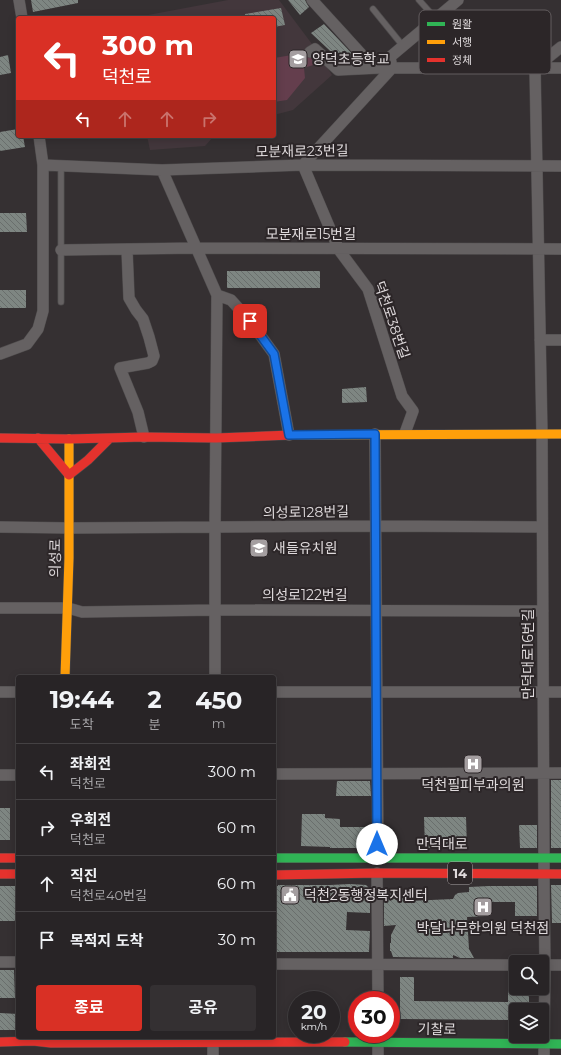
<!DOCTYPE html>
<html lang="ko">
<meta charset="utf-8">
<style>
:root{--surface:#282426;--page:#343032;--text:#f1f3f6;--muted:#a5a4a7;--line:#444143;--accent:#d93025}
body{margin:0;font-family:Montserrat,"Noto Sans KR",sans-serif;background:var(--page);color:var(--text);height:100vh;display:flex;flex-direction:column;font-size:15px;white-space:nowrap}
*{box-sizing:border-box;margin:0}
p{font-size:13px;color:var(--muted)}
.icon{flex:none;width:22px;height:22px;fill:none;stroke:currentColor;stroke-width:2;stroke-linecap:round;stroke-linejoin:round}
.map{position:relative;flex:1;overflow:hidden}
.drawer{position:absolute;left:16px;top:675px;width:260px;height:364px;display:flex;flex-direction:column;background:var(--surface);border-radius:4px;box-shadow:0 2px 10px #0003,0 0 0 1px var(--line)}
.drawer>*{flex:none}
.top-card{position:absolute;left:16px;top:16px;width:260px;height:122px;border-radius:4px;box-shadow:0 2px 10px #0003,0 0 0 1px var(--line);background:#d93025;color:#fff;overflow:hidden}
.controls{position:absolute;left:509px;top:955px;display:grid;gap:8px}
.controls a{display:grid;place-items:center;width:40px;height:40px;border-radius:4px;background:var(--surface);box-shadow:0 2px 10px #0003,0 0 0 1px var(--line);font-size:20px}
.speed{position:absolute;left:288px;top:991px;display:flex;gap:8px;font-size:20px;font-weight:700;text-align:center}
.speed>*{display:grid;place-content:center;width:52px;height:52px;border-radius:50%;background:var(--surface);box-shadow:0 2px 10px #0003,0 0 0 1px var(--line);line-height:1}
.speed small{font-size:10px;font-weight:400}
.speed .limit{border:6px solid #d22;background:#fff;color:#111}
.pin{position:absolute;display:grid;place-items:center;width:34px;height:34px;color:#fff;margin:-17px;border-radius:8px;box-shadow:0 2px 6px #0006}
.me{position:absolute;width:44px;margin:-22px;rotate:0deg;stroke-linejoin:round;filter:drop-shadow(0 0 3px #0008)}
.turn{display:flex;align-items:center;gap:14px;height:84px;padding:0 20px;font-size:18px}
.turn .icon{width:52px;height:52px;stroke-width:2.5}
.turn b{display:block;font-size:28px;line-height:34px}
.lanes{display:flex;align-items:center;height:38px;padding:0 20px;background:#0003;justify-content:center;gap:20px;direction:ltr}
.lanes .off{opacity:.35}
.eta{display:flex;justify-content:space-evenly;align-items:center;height:68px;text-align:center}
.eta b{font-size:24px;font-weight:700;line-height:28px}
.cta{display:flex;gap:8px;margin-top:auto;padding:8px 20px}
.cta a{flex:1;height:46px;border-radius:4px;background:var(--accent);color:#fff;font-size:16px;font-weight:700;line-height:46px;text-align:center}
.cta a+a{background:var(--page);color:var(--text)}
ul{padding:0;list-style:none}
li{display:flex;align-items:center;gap:12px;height:56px;padding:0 20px;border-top:1px solid var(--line)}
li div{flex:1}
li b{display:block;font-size:15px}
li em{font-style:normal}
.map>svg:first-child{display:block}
.built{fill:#43373c}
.garden{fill:#643e4d}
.building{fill:url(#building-back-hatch)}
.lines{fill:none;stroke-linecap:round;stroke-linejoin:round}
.lane-casing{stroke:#4f4c4d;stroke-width:7}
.street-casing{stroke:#4f4c4d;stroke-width:12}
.fast-casing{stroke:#4f4c4d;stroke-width:10}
.slow-casing{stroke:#4f4c4d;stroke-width:10}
.jam-casing{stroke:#4f4c4d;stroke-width:10}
.lane{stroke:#656162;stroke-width:5.5}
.street{stroke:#656162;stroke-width:11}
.fast{stroke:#30b455;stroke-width:9}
.slow{stroke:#ff9f0a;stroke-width:9}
.jam{stroke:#e5322d;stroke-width:9}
.route-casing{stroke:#114b97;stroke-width:10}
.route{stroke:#1a73e8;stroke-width:7}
.labels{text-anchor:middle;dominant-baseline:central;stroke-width:4;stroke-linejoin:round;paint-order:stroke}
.shield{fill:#2c2628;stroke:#a9a4a6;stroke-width:1}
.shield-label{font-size:13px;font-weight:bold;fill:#dfdadc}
.poi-label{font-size:14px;fill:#dfdadc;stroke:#2c2628;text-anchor:start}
.street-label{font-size:14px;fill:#dfdadc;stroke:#2c2628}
.key{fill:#2c2628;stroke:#625c5e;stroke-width:1}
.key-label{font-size:11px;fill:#dfdadc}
</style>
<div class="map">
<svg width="561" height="1055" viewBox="0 0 561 1055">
<defs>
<pattern id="building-back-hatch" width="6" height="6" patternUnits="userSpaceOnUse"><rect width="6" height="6" fill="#7e8682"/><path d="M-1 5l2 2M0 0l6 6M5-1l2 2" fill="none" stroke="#696e6c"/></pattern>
</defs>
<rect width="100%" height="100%" fill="#353032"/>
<path class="built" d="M228 0H279L312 44 332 75 293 110 274 115V18H132Z
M147 136H214L205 146 150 150Z"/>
<path class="garden" d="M310 52 313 65 304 68 305 78 287 100 274 102V58Z"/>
<path class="building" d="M31 0H78V3L33 12Z
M288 0H305L307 4 309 7 300 15Z
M281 8 285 25 274 27V18H245V14Z
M324 24 357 59 353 62 343 63 311 33Z
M8 55 11 73 0 75V57Z
M18 129V136H23L25 147 0 151V132Z
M0 213H26L27 232H0Z
M227 271H320V288H227Z
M0 290H26V308H0Z
M366 387 367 402 342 403V389Z
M551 780H561V848H551Z
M337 781H370L371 796H336Z
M0 808H10V840H0Z
M302 814H325V818L340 819V827H371V848H330V847L301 846Z
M424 817H466L467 848H425Z
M519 825H537V848H520Z
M350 884 366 885 370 889V913L347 912 346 930 370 931 369 952H274V886H278V885H330Z
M551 885H561V923H552Z
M0 886H18V921H0Z
M489 886H537V916H515V902H489L490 916 467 917 469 949 474 958H460L453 955V958L393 957 391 951H390V943H391V935L396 925 384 926V894L409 893V901L453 899 455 895 458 893 469 892V887Z
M0 970H14L15 998H0Z
M400 977H414V1001L508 1002V977H516V988H529V1010H516V1020L400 1019Z
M0 1013 18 1014V1030H0Z"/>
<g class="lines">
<g class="lane-casing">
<path id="lane" d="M419 0 436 19
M373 9 403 46
M61 165V302"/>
</g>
<g class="street-casing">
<path id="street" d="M19 0 22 18
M312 0 374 68H561
M310 52 315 49 338 70 379 68
M392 68 303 165 339 250 368 289 402 396 413 411 405 433
M392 68 390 57 458 0
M43 165 162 170 303 165 561 166
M162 170 217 295 215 528V677
M61 250 196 248 561 249
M127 250 129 298 136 310 143 319 149 337 154 356 152 361 148 363 120 368 138 412 144 437
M217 295 231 300 250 321 274 354 289 435
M540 340H561
M0 354 27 344 38 329 43 311V165L39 136
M375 434 378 858
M0 527 70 528 376 526 542 527
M0 608H68L82 612 215 610 543 611
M0 692H18
M274 692H561
M274 774 561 773
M0 775H18
M377 873 378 1000
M0 962H18
M274 964 516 965
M542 965H561
M213 1037V1055
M378 1055V1034
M544 1055 545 965 544 882V858L542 434 535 68 561 47"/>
</g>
<g class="fast-casing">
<path id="fast" d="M274 858H561
M345 1042 561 1044"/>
</g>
<g class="slow-casing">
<path id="slow" d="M291 435 561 434
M65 677 69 558V439"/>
</g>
<g class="jam-casing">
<path id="jam" d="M0 438 69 439 144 437 216 438 291 435
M38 438 69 475 88 460 110 438
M0 858H18
M0 874H18
M274 875 377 873 561 874
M0 1042 33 1041 51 1043 345 1042"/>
</g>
<use href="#lane" class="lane"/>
<use href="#street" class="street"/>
<use href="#fast" class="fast"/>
<use href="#slow" class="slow"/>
<use href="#jam" class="jam"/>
</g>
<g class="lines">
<g class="route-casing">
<path id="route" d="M250 321 274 354 289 435 375 434 377 844"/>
</g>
<use href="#route" class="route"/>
</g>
<defs>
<g id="school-square" transform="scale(1)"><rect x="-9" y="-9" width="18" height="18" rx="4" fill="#a49ea0" stroke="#2c2628"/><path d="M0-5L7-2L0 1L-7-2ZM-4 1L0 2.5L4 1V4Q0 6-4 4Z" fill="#fff"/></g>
<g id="hospital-square" transform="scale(1)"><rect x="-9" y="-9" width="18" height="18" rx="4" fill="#a49ea0" stroke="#2c2628"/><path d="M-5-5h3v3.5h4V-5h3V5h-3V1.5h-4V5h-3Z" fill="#fff"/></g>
<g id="civic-square" transform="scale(1)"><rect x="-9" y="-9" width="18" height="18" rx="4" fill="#a49ea0" stroke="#2c2628"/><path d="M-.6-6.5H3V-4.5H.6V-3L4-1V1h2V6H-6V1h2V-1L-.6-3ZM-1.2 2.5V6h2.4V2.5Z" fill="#fff"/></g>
</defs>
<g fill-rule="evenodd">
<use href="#school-square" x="298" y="59"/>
<use href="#school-square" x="259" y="548"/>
<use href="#hospital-square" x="473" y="764"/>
<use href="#civic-square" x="290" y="895"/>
<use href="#hospital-square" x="483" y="907"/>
</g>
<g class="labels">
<rect class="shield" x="448" y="862" width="24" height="22" rx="3"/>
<g class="shield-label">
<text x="460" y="873">14</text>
</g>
<g class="poi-label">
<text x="312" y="59">양덕초등학교</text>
<text x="273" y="548">새들유치원</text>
<text x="473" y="785" text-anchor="middle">덕천필피부과의원</text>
<text x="304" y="895">덕천2동행정복지센터</text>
<text x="483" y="928" text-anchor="middle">박달나무한의원 덕천점</text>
</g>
<g class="street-label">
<text transform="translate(302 151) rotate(-1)">모분재로23번길</text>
<text x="311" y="234">모분재로15번길</text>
<text transform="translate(392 320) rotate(71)">덕천로38번길</text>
<text transform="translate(306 512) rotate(-1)">의성로128번길</text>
<text transform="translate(55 558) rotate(-89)">의성로</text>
<text x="305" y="595">의성로122번길</text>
<text transform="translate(528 654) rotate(-90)">만덕대로16번길</text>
<text x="442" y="844">만덕대로</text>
<text transform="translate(437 1029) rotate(1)">기찰로</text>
</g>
</g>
<rect x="419" y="10" width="132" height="64" rx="6" class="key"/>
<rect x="427" y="22" width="18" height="4" fill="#30b455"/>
<rect x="427" y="40" width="18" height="4" fill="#ff9f0a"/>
<rect x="427" y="58" width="18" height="4" fill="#e5322d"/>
<g class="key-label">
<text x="452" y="28">원활</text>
<text x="452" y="46">서행</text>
<text x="452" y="64">정체</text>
</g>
</svg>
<div class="controls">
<a><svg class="icon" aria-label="search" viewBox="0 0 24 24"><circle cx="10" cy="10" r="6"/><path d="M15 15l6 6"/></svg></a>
<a><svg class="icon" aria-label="layers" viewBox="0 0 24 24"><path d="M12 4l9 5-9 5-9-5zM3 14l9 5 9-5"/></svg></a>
</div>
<div class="speed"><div>20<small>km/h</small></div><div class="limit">30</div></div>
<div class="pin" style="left:250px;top:321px;background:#d93025"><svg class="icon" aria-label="arrive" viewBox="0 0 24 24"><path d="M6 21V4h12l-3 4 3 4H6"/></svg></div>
<svg class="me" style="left:377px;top:844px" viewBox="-20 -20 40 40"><circle r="19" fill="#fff"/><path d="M0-13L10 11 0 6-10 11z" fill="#1a73e8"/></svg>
<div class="top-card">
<div class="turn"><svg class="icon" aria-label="left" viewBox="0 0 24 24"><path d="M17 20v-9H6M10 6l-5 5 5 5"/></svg><div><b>300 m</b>덕천로</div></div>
<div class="lanes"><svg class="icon" aria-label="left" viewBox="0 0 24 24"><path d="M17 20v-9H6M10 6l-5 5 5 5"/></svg><svg class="icon off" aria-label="ahead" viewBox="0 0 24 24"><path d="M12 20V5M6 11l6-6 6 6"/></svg><svg class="icon off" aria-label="ahead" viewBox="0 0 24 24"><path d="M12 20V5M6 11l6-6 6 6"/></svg><svg class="icon off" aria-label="right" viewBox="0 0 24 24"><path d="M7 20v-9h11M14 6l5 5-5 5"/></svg></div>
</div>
<section class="drawer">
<div class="eta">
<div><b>19:44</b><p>도착</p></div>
<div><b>2</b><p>분</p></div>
<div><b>450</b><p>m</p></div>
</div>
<ul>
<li><svg class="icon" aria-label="left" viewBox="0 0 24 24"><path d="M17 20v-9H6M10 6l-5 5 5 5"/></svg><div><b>좌회전</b><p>덕천로</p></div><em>300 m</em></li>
<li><svg class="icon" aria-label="right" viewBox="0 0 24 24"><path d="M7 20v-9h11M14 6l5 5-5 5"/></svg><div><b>우회전</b><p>덕천로</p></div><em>60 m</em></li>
<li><svg class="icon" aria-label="ahead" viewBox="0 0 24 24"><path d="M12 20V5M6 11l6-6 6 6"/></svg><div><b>직진</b><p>덕천로40번길</p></div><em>60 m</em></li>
<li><svg class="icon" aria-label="arrive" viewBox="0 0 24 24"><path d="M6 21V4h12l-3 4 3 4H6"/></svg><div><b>목적지 도착</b></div><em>30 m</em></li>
</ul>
<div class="cta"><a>종료</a><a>공유</a></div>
</section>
</div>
